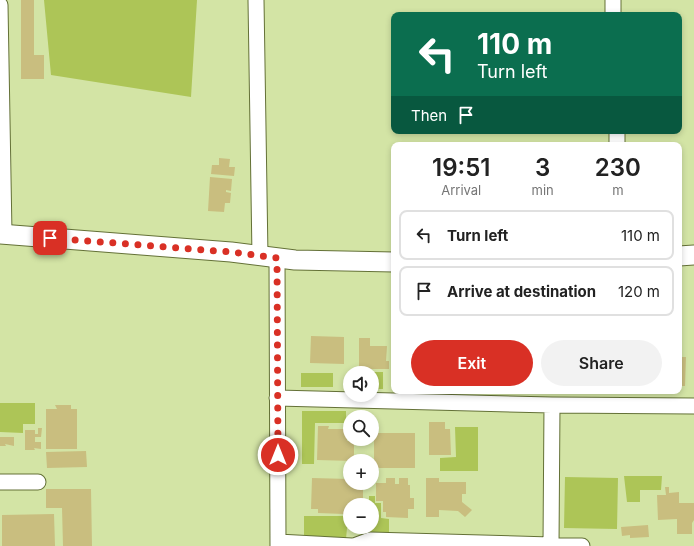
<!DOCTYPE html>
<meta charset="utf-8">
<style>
:root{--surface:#fff;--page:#f2f2f2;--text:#222;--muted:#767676;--line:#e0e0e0;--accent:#d93025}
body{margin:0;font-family:Inter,sans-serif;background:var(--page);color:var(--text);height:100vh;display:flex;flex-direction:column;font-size:15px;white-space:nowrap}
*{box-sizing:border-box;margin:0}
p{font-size:13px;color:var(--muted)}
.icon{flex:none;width:22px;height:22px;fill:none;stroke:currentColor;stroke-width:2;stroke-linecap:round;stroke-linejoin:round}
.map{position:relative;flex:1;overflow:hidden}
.side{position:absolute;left:391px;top:142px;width:291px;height:252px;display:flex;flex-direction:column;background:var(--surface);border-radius:8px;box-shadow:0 2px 6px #0003}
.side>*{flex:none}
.banner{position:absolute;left:391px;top:12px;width:291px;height:122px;border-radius:8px;box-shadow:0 2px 6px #0003;background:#0b6e4f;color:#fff;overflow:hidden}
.tools{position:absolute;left:343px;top:366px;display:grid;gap:8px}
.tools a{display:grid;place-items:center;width:36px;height:36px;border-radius:50%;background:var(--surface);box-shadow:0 2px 6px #0003;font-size:20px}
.pin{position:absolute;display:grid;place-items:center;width:34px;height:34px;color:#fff;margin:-17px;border-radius:8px;box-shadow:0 2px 6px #0006}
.me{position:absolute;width:44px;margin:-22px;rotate:0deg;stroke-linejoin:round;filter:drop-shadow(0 0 3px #0008)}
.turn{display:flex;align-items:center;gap:14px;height:84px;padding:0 20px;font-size:18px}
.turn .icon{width:52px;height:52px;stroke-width:2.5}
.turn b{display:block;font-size:28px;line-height:34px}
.then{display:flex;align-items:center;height:38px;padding:0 20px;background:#0003;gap:8px;font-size:15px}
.eta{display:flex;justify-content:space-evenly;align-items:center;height:68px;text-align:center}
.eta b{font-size:24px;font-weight:600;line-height:28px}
.button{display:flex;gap:8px;margin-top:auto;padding:8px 20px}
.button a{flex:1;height:46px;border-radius:24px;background:var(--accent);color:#fff;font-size:16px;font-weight:600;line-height:46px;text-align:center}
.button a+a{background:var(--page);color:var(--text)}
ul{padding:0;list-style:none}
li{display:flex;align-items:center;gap:12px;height:50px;margin:0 8px 6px;padding:0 12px;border:2px solid var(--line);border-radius:8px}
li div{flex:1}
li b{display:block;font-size:15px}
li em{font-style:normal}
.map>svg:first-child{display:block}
.green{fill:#adc557}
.building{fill:#c9be7f}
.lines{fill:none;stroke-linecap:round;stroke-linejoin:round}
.minor-casing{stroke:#647137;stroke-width:17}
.tertiary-casing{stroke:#647137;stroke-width:21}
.minor{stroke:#fff;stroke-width:15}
.tertiary{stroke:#fff;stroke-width:19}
.route{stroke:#d93025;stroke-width:7;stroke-dasharray:0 12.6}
</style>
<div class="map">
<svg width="694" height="546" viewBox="0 0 694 546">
<rect width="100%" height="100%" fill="#d3e4a5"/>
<path class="green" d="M44 0H197L191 97 51 75Z
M355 372H383V389H372V373Z
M301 373H333V387H301Z
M0 403H35V424H23V433L0 432Z
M302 411H346V423H315L314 464H302Z
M455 427H478V471H440V458L456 457Z
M624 476H662L661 490H640V502H627Z
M565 477 618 478 617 529 564 528Z
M369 496H375V503H381V518L389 519V532H369V527H372V505H369Z
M304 516H350V527H356V528H347L346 539H304Z"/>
<path class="building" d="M21 0H34V55H44V79H21Z
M219 158 230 159 229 167H235L234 176 211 174 212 165H219Z
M210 177 232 179 231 191 226 190V192L231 193 230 203H225L224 212 208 211Z
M311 336 344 337V364L310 363Z
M359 338H370V346H387L386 361H389V369H359Z
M679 357H686L685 386H679Z
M55 405H71V409H77V449H46V409H57Z
M429 422H445V429H450L451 455H429Z
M318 426H329L328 429H344V426L347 427V441H354V461L317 460Z
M38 428H42L41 437H35V442H41V449L34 448 35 450H25V430H35V434H38Z
M374 433H415V468H374Z
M0 437H14V446L5 444 6 446H0Z
M86 451 87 467 47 468 46 452Z
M312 478 350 479V483H363V505H350V510H344V514L318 513V509H311Z
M386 478H395V484H399V478H408V485H410V498H414V509H408V518L386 517V512H383V501H376V483H386Z
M426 478H439V482H466V494H462V502L472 510 465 517 458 511 439 510V517H426Z
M665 487H669V493L679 492V503H694V520L692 523V534H677V519L658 520 657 495H666Z
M46 489H91L92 546H63L62 508H46Z
M54 514 55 546H2V515Z
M648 525 649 537 630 538V535L622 536 621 527Z"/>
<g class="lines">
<g class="minor-casing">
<path id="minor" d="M256 0 260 256
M613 0V15
M0 5 4 234
M617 131V145
M277 258 278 546
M277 398 552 405 694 406
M0 482H38
M278 542 352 546
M354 546 370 540 551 545 552 405
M551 546H582"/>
</g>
<g class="tertiary-casing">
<path id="tertiary" d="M0 234 231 252 295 260 394 262
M679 256 694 255"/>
</g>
<use href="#minor" class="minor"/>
<use href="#tertiary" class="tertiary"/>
</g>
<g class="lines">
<path class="route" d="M50 238 231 252 277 258 278 455"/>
</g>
</svg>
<div class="tools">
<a><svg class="icon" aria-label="sound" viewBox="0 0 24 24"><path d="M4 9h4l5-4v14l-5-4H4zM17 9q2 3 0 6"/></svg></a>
<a><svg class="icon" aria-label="search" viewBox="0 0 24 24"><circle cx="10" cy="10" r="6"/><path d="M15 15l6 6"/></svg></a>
<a>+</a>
<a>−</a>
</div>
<div class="pin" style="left:50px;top:238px;background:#d93025"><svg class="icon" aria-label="arrive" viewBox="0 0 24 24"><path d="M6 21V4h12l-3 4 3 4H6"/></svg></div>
<svg class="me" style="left:278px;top:455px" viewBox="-20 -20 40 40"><circle r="17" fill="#d93025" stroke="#fff" stroke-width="3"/><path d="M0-11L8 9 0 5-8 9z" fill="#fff"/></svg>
<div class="banner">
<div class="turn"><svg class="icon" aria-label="left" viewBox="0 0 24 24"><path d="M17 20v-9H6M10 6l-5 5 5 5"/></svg><div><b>110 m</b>Turn left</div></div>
<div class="then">Then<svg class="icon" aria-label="arrive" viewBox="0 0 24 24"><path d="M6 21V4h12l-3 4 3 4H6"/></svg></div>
</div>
<section class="side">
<div class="eta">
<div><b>19:51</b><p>Arrival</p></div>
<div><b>3</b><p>min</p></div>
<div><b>230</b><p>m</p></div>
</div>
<ul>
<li><svg class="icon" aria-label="left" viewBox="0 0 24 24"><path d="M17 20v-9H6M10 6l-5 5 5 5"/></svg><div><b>Turn left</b></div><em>110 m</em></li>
<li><svg class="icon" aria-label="arrive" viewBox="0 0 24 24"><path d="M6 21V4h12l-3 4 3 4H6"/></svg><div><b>Arrive at destination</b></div><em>120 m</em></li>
</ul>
<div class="button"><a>Exit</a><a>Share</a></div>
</section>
</div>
